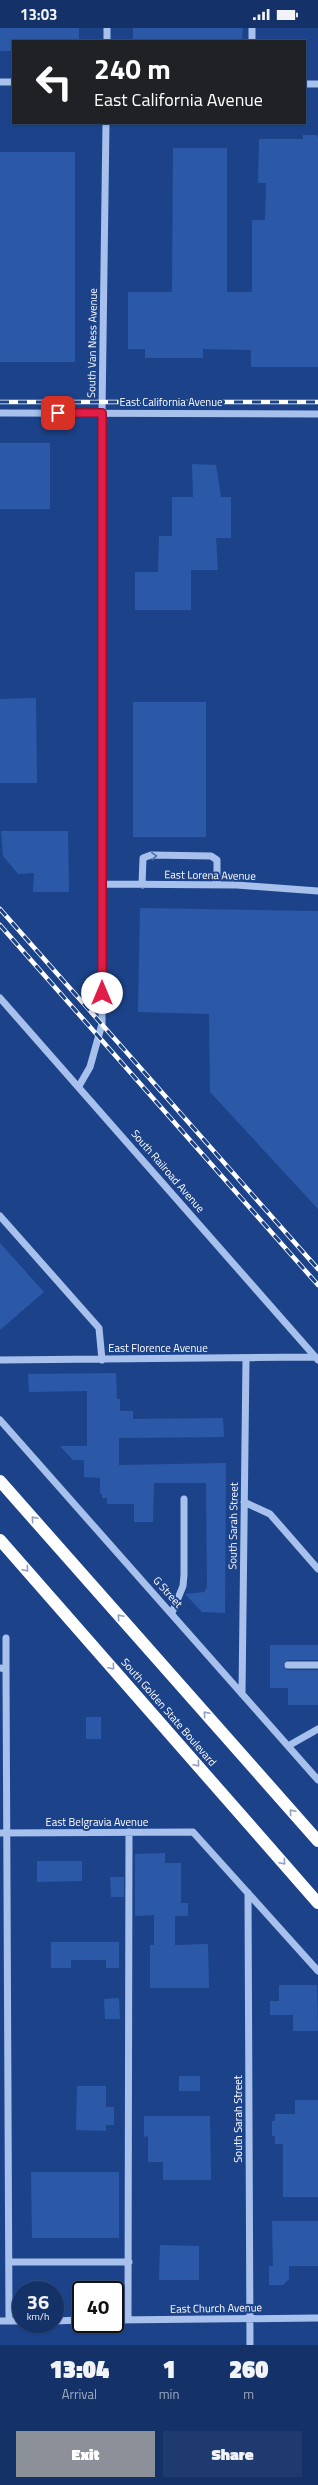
<!DOCTYPE html>
<style>
:root{--surface:#153268;--page:#1e3a6e;--text:#f1f3f6;--muted:#9daac0;--line:#344d7c;--accent:#8c9099}
body{margin:0;font-family:"Titillium Web",sans-serif;background:var(--page);color:var(--text);height:100vh;display:flex;flex-direction:column;font-size:15px;white-space:nowrap}
*{box-sizing:border-box;margin:0}
p{font-size:13px;color:var(--muted)}
.icon{flex:none;width:22px;height:22px;fill:none;stroke:currentColor;stroke-width:2;stroke-linecap:round;stroke-linejoin:round}
.map{position:relative;height:2317px;overflow:hidden}
.details{display:flex;flex-direction:column;background:var(--surface);flex:1}
.details>*{flex:none}
.guide{position:absolute;left:12px;top:12px;width:294px;height:84px;border-radius:0px;box-shadow:0 1px 3px #0004,0 0 0 1px var(--line);background:#202124;color:#fff;overflow:hidden}
.speed{position:absolute;left:12px;top:2253px;display:flex;gap:8px;font-size:20px;font-weight:700;text-align:center}
.speed>*{display:grid;place-content:center;width:52px;height:52px;border-radius:50%;background:var(--surface);box-shadow:0 1px 3px #0004,0 0 0 1px var(--line);line-height:1}
.speed small{font-size:10px;font-weight:400}
.speed .limit{border:2px solid #111;border-radius:6px;background:#fff;color:#111}
.pin{position:absolute;display:grid;place-items:center;width:34px;height:34px;color:#fff;margin:-17px;border-radius:8px;box-shadow:0 2px 6px #0006}
.me{position:absolute;width:44px;margin:-22px;rotate:0deg;stroke-linejoin:round;filter:drop-shadow(0 0 3px #0008)}
.turn{display:flex;align-items:center;gap:14px;height:84px;padding:0 16px;font-size:18px}
.turn .icon{width:52px;height:52px;stroke-width:2.5}
.turn b{display:block;font-size:28px;line-height:34px}
.eta{display:flex;justify-content:space-evenly;align-items:center;height:68px;text-align:center}
.eta b{font-size:24px;font-weight:800;line-height:28px}
.primary-button{display:flex;gap:8px;margin-top:auto;padding:8px 16px}
.primary-button a{flex:1;height:46px;border-radius:0px;background:var(--accent);color:#fff;font-size:16px;font-weight:800;line-height:46px;text-align:center}
.primary-button a+a{background:var(--page);color:var(--text)}
.status{display:flex;justify-content:space-between;align-items:center;height:28px;padding:0 20px;background:var(--surface);direction:ltr}
.status svg{height:11px;fill:currentColor}
.map>svg:first-child{display:block}
.building{fill:#2b59a8}
.lines{fill:none;stroke-linecap:round;stroke-linejoin:round}
.minor{stroke:#a7c1ec;stroke-width:7}
.highway{stroke:#fff;stroke-width:12}
.rail-casing{stroke:#fff;stroke-width:4.5}
.rail{stroke:#1c438a;stroke-width:3;stroke-dasharray:9;stroke-linecap:butt}
.oneway{stroke:#4d6fac}
.oneway2{stroke:#8ea1c4}
.route-casing{stroke:#92132f;stroke-width:10}
.route{stroke:#e11d48;stroke-width:7}
.labels{text-anchor:middle;dominant-baseline:central;stroke-width:4;stroke-linejoin:round;paint-order:stroke}
.street-label{font-size:11px;fill:#fff;stroke:#1c438a}
</style>
<div class="status"><b>13:03</b><svg viewBox="0 0 49 12"><path d="M0 12V9h3v3zM5 12V6h3v6zM10 12V3h3v9zM15 12V0h3v12zM26 1h20v11H26zM47 4h2v5h-2z"/></svg></div>
<div class="map">
<svg width="318" height="2317" viewBox="0 0 318 2317">
<rect width="100%" height="100%" fill="#1c438a"/>
<path class="building" d="M0 0H79V13H13V23H0Z
M133 0H243L242 13H133Z
M303 107H317L318 111V339H251V322L203 321V330H145V321H128V264H172L173 120H227V264H252V192H265L266 155H258L259 111H303Z
M0 124H75V334H0Z
M0 415H50V481H0Z
M192 436 216 437 221 469H231V510H216L218 542H191V582H135V544H158L159 508H172V469H193Z
M36 670 37 755H0V671Z
M133 674H206V809H133Z
M1 803H68L69 864H33L34 845 18 846 3 828Z
M140 880 318 883V1181L210 1064 209 986 138 984Z
M0 1215 44 1264 0 1302Z
M116 1345 117 1371H120V1383H133V1391L223 1390 224 1409 119 1410V1437L226 1435 225 1585 202 1584 185 1566 205 1564V1561H207L206 1455H154L153 1494H134V1476H107V1470H102V1466H100V1450L84 1449V1432H73L60 1418H87V1363L29 1364 28 1346Z
M270 1617H318V1632H288L283 1637 288 1642H318V1677H288V1660H270Z
M86 1689H101V1711H86Z
M165 1825V1835H181V1875H188V1888H175V1917L208 1916 209 1960H150V1917H154V1887L135 1888V1826Z
M37 1833H82V1853L37 1854Z
M110 1849H124V1869H111Z
M51 1914H119V1940H106V1932H71V1940H51Z
M279 1957H317L318 2003H293V1987H270V1973H279Z
M119 1970 120 1991H105L104 1971Z
M179 2048H200V2063H179Z
M77 2058H106V2079H114V2097H106V2103L76 2102Z
M295 2072H318V2169H283V2116H275V2108H272V2093H275V2086H295Z
M144 2088H210L211 2152H163V2134H148V2108L144 2109Z
M31 2144H119V2210H32Z
M272 2193H318V2238H289V2251L283 2257H269V2238H273Z
M160 2217 199 2218V2252H159Z"/>
<g class="lines">
<path class="minor" d="M107 13V0
M252 13V0
M0 54H13
M305 56H318
M0 385 318 386
M101 856 237 857 318 863
M142 857 143 830 151 827 211 828 217 832V857
M0 970 318 1332
M79 1058 90 1039 102 996V385L106 95
M0 1188 99 1300 102 1332
M0 1332 315 1329
M0 1392 318 1752
M244 1474 270 1486 318 1541
M172 1585 183 1558 184 1547V1471
M6 1610V1641
M288 1637H318
M0 1640 6 1641 9 2293
M242 1666 246 1331
M288 1718 318 1701
M0 1805 193 1804 318 1943
M248 1865 250 2317
M10 2234H129
M115 2292 318 2290
M128 2292 129 1804
M0 2293H21
M55 2293 81 2292"/>
<path class="highway" d="M0 1453 318 1813
M0 1512 318 1875"/>
<g class="rail-casing">
<path id="rail" d="M0 374H318
M0 881 318 1241
M0 897 318 1257"/>
</g>
<use href="#rail" class="rail"/>
</g>
<defs><path id="oneway-chevron" d="M-2-3.5L2.5 0L-2 3.5" fill="none" stroke-width="1.6" stroke-linecap="round" stroke-linejoin="round"/></defs>
<use class="oneway" href="#oneway-chevron" transform="translate(154 828) rotate(-4)"/>
<g class="oneway2">
<use href="#oneway-chevron" transform="translate(34 1491) rotate(-131)"/>
<use href="#oneway-chevron" transform="translate(26 1541) rotate(49)"/>
<use href="#oneway-chevron" transform="translate(120 1589) rotate(-131)"/>
<use href="#oneway-chevron" transform="translate(112 1639) rotate(49)"/>
<use href="#oneway-chevron" transform="translate(206 1686) rotate(-131)"/>
<use href="#oneway-chevron" transform="translate(197 1736) rotate(49)"/>
<use href="#oneway-chevron" transform="translate(292 1784) rotate(-131)"/>
<use href="#oneway-chevron" transform="translate(283 1834) rotate(49)"/>
</g>
<g class="lines">
<g class="route-casing">
<path id="route" d="M58 385H102V965"/>
</g>
<use href="#route" class="route"/>
</g>
<g class="labels">
<g class="street-label">
<text transform="translate(92 315) rotate(-89)">South Van Ness Avenue</text>
<text x="171" y="374">East California Avenue</text>
<text transform="translate(210 847) rotate(1)">East Lorena Avenue</text>
<text transform="translate(168 1143) rotate(49)">South Railroad Avenue</text>
<text x="158" y="1320">East Florence Avenue</text>
<text transform="translate(233 1498) rotate(-89)">South Sarah Street</text>
<text transform="translate(168 1564) rotate(48)">G Street</text>
<text transform="translate(169 1684) rotate(49)">South Golden State Boulevard</text>
<text x="97" y="1794">East Belgravia Avenue</text>
<text transform="translate(238 2091) rotate(-90)">South Sarah Street</text>
<text transform="translate(216 2280) rotate(-1)">East Church Avenue</text>
</g>
</g>
</svg>
<div class="speed"><div>36<small>km/h</small></div><div class="limit">40</div></div>
<div class="pin" style="left:58px;top:385px;background:#d93025"><svg class="icon" aria-label="arrive" viewBox="0 0 24 24"><path d="M6 21V4h12l-3 4 3 4H6"/></svg></div>
<svg class="me" style="left:102px;top:965px" viewBox="-20 -20 40 40"><circle r="19" fill="#fff"/><path d="M0-13L10 11 0 6-10 11z" fill="#e11d48"/></svg>
<div class="guide">
<div class="turn"><svg class="icon" aria-label="left" viewBox="0 0 24 24"><path d="M17 20v-9H6M10 6l-5 5 5 5"/></svg><div><b>240 m</b>East California Avenue</div></div>
</div>
</div>
<section class="details">
<div class="eta">
<div><b>13:04</b><p>Arrival</p></div>
<div><b>1</b><p>min</p></div>
<div><b>260</b><p>m</p></div>
</div>
<div class="primary-button"><a>Exit</a><a>Share</a></div>
</section>
